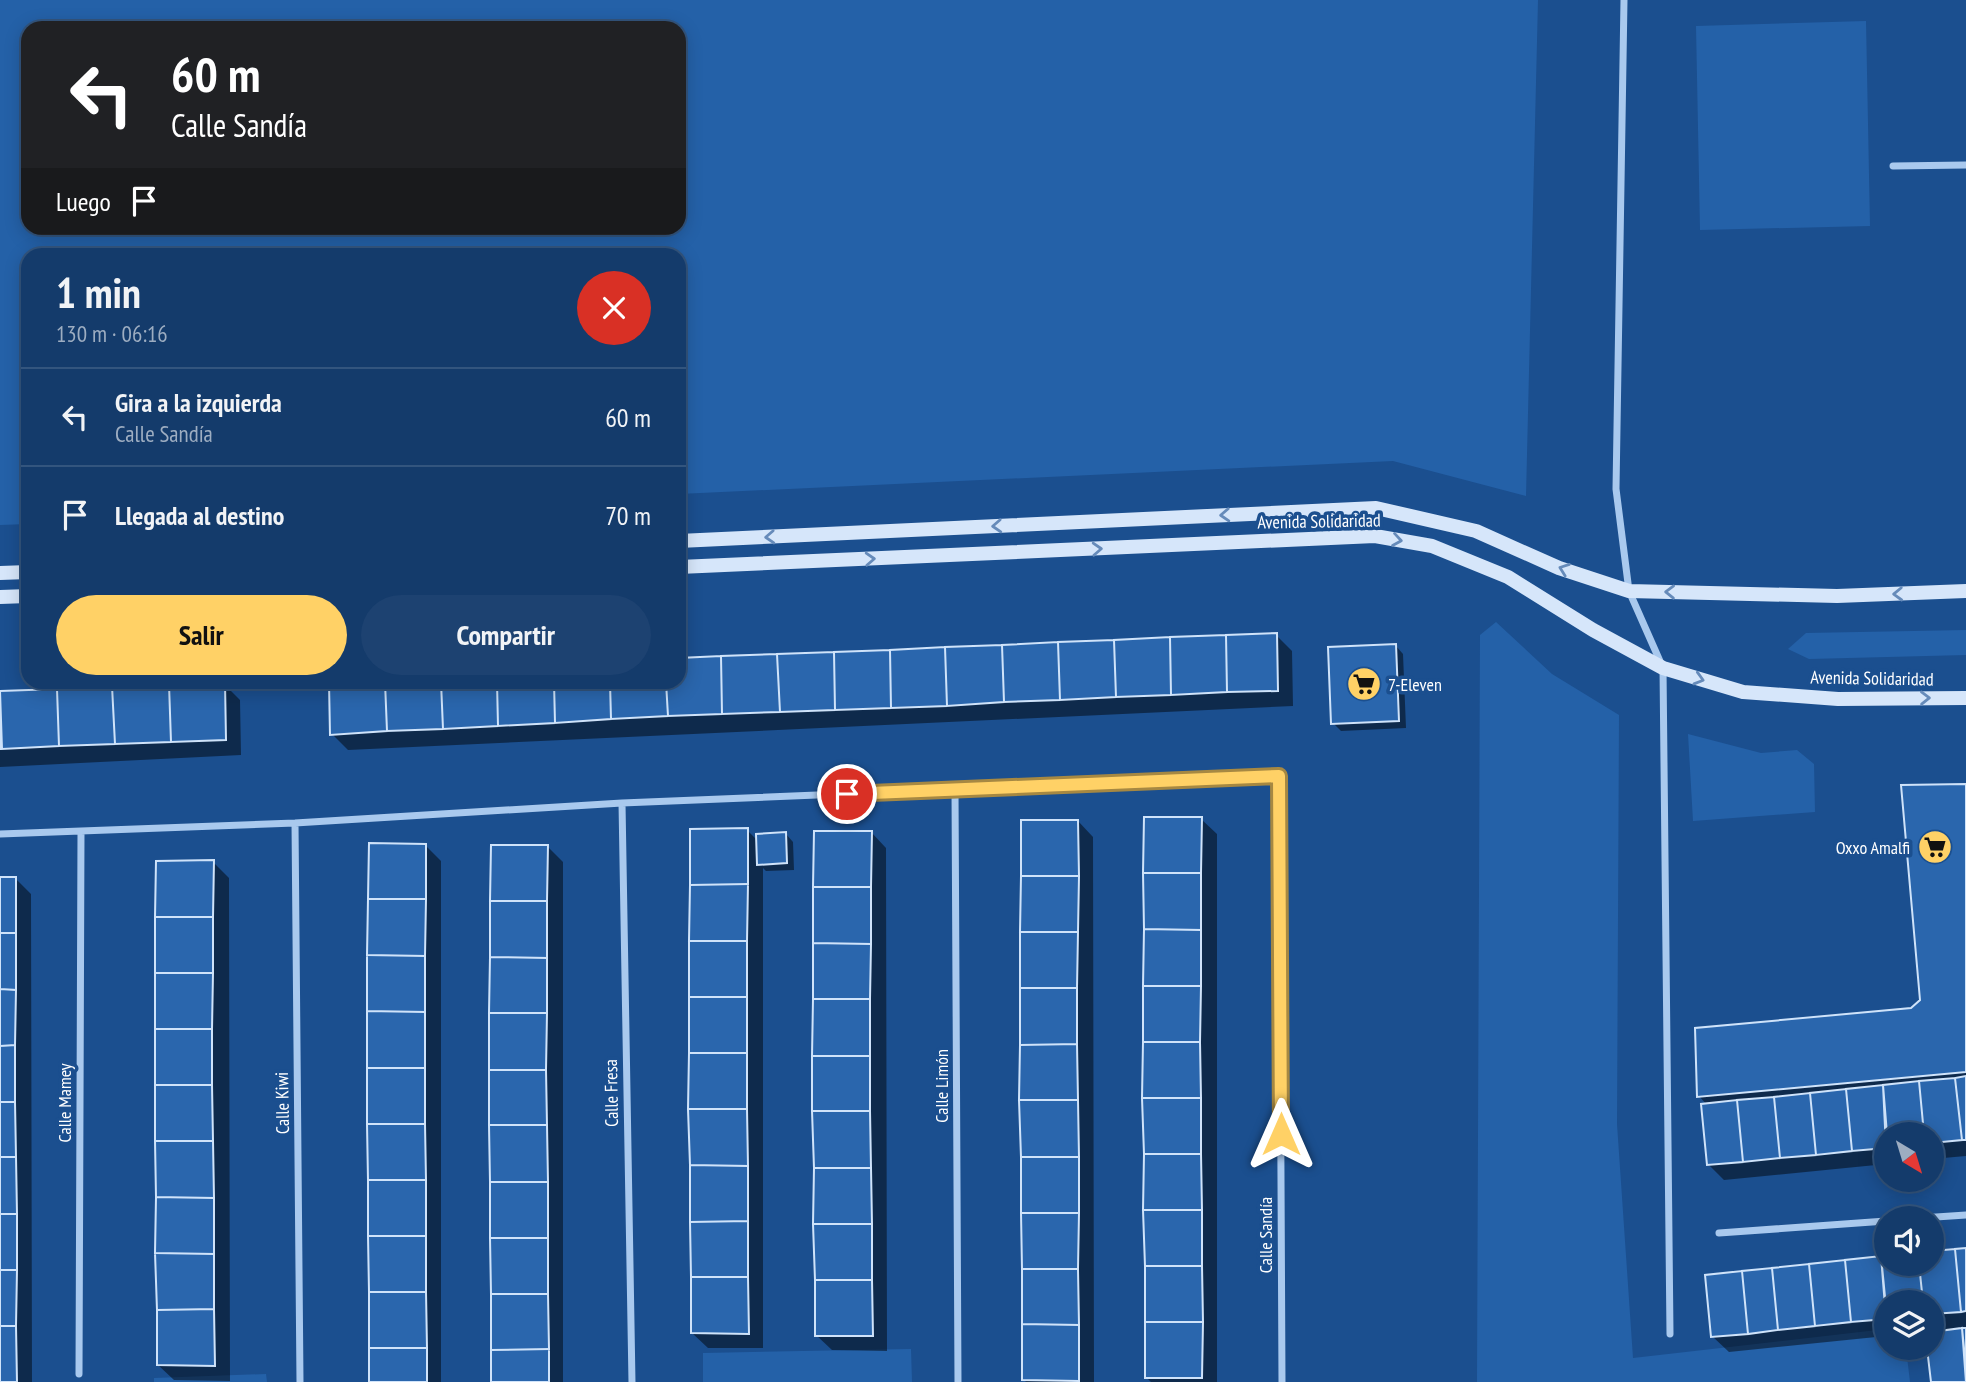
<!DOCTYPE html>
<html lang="es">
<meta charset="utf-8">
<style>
:root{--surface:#143b6b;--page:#1d4271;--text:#f1f3f6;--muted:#9dadc1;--line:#33557e;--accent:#ffd166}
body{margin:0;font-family:"PT Sans Narrow",sans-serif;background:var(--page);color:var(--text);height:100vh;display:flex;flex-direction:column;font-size:26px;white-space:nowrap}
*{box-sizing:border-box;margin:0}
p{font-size:23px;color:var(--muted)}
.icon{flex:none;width:38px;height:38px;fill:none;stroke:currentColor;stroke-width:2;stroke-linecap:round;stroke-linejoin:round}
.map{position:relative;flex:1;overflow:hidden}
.sheet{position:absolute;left:21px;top:248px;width:665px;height:441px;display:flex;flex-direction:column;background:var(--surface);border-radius:21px;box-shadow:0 4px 18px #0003,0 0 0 2px var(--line)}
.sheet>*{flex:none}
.hud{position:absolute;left:21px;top:21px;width:665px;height:214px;border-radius:21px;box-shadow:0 4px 18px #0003,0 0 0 2px var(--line);background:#202124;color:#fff;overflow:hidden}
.needle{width:46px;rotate:142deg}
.buttons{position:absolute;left:1874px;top:1122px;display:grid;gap:14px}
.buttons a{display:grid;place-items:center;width:70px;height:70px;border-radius:50%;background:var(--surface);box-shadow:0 4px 18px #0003,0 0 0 2px var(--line);font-size:35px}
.pin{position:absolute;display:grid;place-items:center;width:60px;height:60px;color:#fff;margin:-30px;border:4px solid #fff;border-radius:50%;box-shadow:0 2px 7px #0007}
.me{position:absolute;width:77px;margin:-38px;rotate:0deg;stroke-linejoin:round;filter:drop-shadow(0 0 5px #0008)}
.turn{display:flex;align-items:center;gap:24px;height:147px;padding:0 35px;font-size:32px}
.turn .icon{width:91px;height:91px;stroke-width:2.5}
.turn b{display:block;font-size:49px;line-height:60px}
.then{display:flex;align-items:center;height:66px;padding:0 35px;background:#0003;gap:14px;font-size:26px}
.round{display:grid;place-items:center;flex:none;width:74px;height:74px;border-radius:37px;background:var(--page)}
.summary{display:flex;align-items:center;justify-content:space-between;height:119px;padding:0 35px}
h1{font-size:42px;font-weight:600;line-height:52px}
.primary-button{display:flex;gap:14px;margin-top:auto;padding:14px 35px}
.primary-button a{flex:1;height:80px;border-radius:42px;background:var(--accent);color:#111;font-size:28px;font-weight:600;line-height:80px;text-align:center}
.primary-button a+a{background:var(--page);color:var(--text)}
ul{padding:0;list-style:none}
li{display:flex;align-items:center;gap:21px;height:98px;padding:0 35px;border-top:2px solid var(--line)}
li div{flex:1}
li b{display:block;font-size:26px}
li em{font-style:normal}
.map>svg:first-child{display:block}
.green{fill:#2461a8;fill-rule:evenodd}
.shadow{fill:#0007}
.building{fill:#2a66ad;stroke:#cfe3fa;stroke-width:2}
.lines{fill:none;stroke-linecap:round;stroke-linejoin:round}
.street{stroke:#a9c9ee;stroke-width:7}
.secondary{stroke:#d6e6fa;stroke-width:14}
.oneway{stroke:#668bba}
.route-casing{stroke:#a68842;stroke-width:18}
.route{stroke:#ffd166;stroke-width:12}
.labels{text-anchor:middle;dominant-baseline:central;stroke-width:7;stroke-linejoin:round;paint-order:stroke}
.street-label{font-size:18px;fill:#fff;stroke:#1b4f8f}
.poi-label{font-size:18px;fill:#fff;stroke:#1b4f8f;text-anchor:start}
</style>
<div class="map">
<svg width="1966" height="1382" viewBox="0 0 1966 1382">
<rect width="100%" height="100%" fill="#1b4f8f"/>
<path class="green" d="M0 0H1538L1526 496 1393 461 679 494V256H28V524L0 525ZM679 28V228H28V28Z
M1866 21 1870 226 1700 230 1696 26Z
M1496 622 1552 674 1619 715 1617 1124 1633 1358 1886 1329V1348H1906L1910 1382H1477L1480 635Z
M1966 630V655L1809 659 1788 649 1806 633Z
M1688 734 1761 753 1797 750 1814 764 1815 812 1693 821Z
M911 1349 912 1382H703V1353Z
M266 1374 267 1382H154V1378Z"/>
<path class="shadow" d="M1276 635 1292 651 1293 706 348 750 332 734 679 682V660Z
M1396 646 1403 654 1406 728 1341 731 1333 723Z
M224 684 240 700 241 755 0 767V695Z
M1966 786V1156L1932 1159V1134H1886V1164L1724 1180 1709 1165 1707 1105 1699 1096 1912 1009 1922 1001Z
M1201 819 1217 834V1382H1151L1146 1377Z
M1078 821 1093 837 1094 1382H1026L1024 1380Z
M747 830 758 841 786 834 793 842 794 870 766 871 763 868V1348H708L692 1333Z
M871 832 886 848 887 1351 832 1350 816 1335Z
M425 845 441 861V1382H371Z
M547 846 563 862V1382H493Z
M213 862 229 878 230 1381 174 1380 158 1365Z
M0 879H16L31 894 32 1382H0Z
M1966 1250V1382H1932L1929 1348H1932V1302H1886V1336L1729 1352 1713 1337 1707 1277 1886 1258V1264H1932V1254Z"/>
<path class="building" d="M1277 633 1278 691 1227 692 1226 635Z
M1226 635 1227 692 1171 695 1170 637Z
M1170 637 1171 695 1116 697 1114 640Z
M1114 640 1116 697 1060 700 1058 642Z
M1058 642 1060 700 1004 702 1002 645Z
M1396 644 1399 721 1331 724 1328 647Z
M1002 645 1004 702 947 706 945 647Z
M945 647 947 706 891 708 890 650Z
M890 650 891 708 835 710 834 652Z
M834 652 835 710 780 712 777 654Z
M777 654 780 712 722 714 721 656Z
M721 656 722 714 668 716 666 682H679V658Z
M225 682 226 740 171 742 169 684Z
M329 682H385L387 731 330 735Z
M385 682H441L443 729 387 731Z
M441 682H497L498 726 443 729Z
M497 682H554L555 723 498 726Z
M554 682H610L611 719 555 723Z
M610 682H666L668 716 611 719Z
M169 684 171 742 115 744 112 686Z
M112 686 115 744 59 746 57 689Z
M57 689 59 746 2 749 0 691Z
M0 691 2 749H0Z
M1966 784V1072L1697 1097 1695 1028 1911 1008 1920 1000 1901 785Z
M1144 817H1202L1201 873H1143Z
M1021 820H1078L1079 876H1021Z
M748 828V884L690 885V829Z
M814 831H872L871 887H813Z
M786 832 787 863 757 865 756 834Z
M369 843 426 844V899H368Z
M491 845H548L547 901H490Z
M214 860 213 917H155L156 861Z
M1143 873H1201V930L1144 929Z
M1021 876H1079L1078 932H1020Z
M0 877H16V933H0Z
M748 884 747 941H689L690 885Z
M813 887H871V944L813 943Z
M368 899H426L425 956 367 955Z
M490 901H547V958L490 957Z
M155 917H213V973H155Z
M1144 929 1201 930V986H1143Z
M1020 932H1078L1077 988H1020Z
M0 933H16V990L0 989Z
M689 941H747V997H689Z
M813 943 871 944 870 999H813Z
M367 955 425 956V1012L367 1011Z
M490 957 547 958V1013H489Z
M155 973H213L212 1029H155Z
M1143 986H1201L1200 1042H1143Z
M1020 988H1077V1044L1020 1045Z
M0 989 16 990 15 1045 0 1046Z
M689 997H747V1053H689Z
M813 999H870V1056H812Z
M367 1011 425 1012V1068H367Z
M489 1013H547L546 1070H489Z
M155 1029H212V1085H155Z
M1143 1042H1200L1201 1098H1142Z
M1077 1044 1078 1100H1019L1020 1045Z
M15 1045V1102H0V1046Z
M689 1053H747V1109H688Z
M812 1056H870V1111H812Z
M367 1068H425V1124H367Z
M489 1070H546L547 1125H489Z
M1966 1076V1140H1962L1955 1078Z
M1955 1078 1962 1140 1932 1143V1134H1924L1919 1081Z
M1919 1081 1924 1134H1887L1883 1085Z
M155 1085H212L213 1141H155Z
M1883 1085 1886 1148 1852 1151 1846 1089Z
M1846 1089 1852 1151 1816 1155 1810 1093Z
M1810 1093 1816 1155 1780 1158 1774 1097Z
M1774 1097 1780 1158 1743 1162 1737 1100Z
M1142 1098H1201V1154H1144Z
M1019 1100H1078L1079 1157H1021Z
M1737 1100 1743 1162 1707 1165 1701 1104Z
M0 1102H15L16 1157H0Z
M688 1109H747L748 1166 690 1165Z
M812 1111H870L871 1168H814Z
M367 1124H425L426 1180H368Z
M489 1125H547L548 1182H490Z
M155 1141H213L214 1198 156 1197Z
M1144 1154H1201L1202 1210H1143Z
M0 1157H16L17 1214H0Z
M1021 1157H1079V1213H1021Z
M690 1165 748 1166V1221L690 1222Z
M814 1168H871L872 1224H813Z
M368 1180H426V1236H368Z
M490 1182H548V1238H490Z
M156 1197 214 1198V1254L155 1253Z
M1143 1210H1202V1266H1145Z
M1021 1213H1079L1078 1269H1022Z
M0 1214H17V1270H0Z
M748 1221V1277H691L690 1222Z
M813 1224H872V1280H815Z
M368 1236H426V1292H369Z
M490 1238H548V1294H491Z
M1966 1248V1311L1961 1312 1955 1249Z
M1955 1249 1961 1312 1932 1314V1302H1923L1919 1264H1932V1251Z
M155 1253 214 1254V1309L157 1310Z
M1881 1256 1886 1319 1851 1322 1845 1260Z
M1881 1256H1886V1264H1919L1923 1302H1886V1307Z
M1845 1260 1851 1322 1815 1326 1809 1264Z
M1809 1264 1815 1326 1778 1330 1772 1268Z
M1145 1266H1202L1203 1322H1145Z
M1772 1268 1778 1330 1748 1334 1742 1271Z
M1022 1269H1078L1079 1325 1022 1324Z
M0 1270H17L16 1326H0Z
M1742 1271 1748 1334 1711 1337 1705 1275Z
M691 1277H748L749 1334 691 1333Z
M815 1280H872L873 1336H815Z
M369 1292H426L427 1348H369Z
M491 1294H548L549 1349 491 1350Z
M214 1309 215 1366 157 1365V1310Z
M1145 1322H1203L1202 1378H1145Z
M1022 1324 1079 1325V1381L1022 1380Z
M0 1326H16L17 1382H0Z
M1962 1328 1966 1382H1931L1927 1348H1932V1332Z
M1962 1328H1966V1368Z
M369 1348H427V1382H369Z
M549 1349V1382H491V1350Z"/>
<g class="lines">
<path class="street" d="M1624 0 1616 489 1629 591 1663 668 1670 1334
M1893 166 1966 165
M955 790 958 1382
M622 803 632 1382
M295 823 300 1382
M0 834 295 823 622 803 1279 776 1282 1382
M1921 1218 1966 1215
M1719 1233 1886 1221
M79 1374 81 832"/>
<path class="secondary" d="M679 541 1376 508 1476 531 1559 568 1629 591 1837 596 1966 591
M679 567 1375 536 1432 546 1508 577 1593 630 1663 668 1743 692 1838 699 1966 698
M0 573 28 572
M0 597 28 596"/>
</g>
<defs><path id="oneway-chevron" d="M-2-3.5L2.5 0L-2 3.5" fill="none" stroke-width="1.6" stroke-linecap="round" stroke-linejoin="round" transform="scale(1.75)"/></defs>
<g class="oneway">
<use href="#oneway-chevron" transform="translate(1225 515) rotate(177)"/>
<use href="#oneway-chevron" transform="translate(997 526) rotate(177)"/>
<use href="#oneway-chevron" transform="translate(770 537) rotate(177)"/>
<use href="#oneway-chevron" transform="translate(1397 540) rotate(9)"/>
<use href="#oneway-chevron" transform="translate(1097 549) rotate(-3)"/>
<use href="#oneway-chevron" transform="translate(870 559) rotate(-3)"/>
<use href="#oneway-chevron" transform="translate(1564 569) rotate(-160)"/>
<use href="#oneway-chevron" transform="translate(1670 592) rotate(-179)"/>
<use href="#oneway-chevron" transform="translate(1898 594) rotate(178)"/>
<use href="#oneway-chevron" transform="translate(1699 679) rotate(16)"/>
<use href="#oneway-chevron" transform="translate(1925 698) rotate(-1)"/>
</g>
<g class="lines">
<g class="route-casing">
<path id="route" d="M847 794 1279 776 1281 1134"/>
</g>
<use href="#route" class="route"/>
</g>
<defs>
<g id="supermarket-disc" transform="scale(1.75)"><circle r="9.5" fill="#ffd166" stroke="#1b4f8f"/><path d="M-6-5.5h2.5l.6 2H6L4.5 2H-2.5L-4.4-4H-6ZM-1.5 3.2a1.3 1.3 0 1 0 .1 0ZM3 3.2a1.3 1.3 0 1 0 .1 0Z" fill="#111"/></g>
</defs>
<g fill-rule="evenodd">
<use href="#supermarket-disc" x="1364" y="684"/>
<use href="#supermarket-disc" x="1935" y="847"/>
</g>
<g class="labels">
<g class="street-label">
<text transform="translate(1319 521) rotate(-1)">Avenida Solidaridad</text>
<text transform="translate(1872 678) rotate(1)">Avenida Solidaridad</text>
<text transform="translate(941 1086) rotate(-90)">Calle Limón</text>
<text transform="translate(611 1093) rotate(-91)">Calle Fresa</text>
<text transform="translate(64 1103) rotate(-90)">Calle Mamey</text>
<text transform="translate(282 1103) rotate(-91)">Calle Kiwi</text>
<text transform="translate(1265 1235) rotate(-90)">Calle Sandía</text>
</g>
<g class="poi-label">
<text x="1388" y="684">7-Eleven</text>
<text x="1910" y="847" text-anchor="end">Oxxo Amalfi</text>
</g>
</g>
</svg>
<div class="buttons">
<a><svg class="needle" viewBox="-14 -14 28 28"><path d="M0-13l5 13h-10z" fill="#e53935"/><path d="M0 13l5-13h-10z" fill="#9dadc1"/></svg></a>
<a><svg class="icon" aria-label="sound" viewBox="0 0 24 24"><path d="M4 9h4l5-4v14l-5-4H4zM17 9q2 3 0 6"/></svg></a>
<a><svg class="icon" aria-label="layers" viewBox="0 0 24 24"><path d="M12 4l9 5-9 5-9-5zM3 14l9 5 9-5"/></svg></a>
</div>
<div class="pin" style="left:847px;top:794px;background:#d93025"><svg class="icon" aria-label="arrive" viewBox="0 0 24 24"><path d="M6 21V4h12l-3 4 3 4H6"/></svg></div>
<svg class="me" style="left:1281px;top:1134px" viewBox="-20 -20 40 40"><path d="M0-17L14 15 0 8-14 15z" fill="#ffd166" stroke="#fff" stroke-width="4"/></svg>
<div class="hud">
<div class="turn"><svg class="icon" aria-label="left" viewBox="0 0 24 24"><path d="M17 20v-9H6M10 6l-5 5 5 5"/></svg><div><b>60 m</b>Calle Sandía</div></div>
<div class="then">Luego<svg class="icon" aria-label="arrive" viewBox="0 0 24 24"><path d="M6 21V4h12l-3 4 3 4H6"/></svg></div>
</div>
<section class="sheet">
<div class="summary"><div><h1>1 min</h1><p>130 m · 06:16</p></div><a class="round" style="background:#d93025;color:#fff"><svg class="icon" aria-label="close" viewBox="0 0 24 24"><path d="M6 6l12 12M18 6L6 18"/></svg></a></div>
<ul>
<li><svg class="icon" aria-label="left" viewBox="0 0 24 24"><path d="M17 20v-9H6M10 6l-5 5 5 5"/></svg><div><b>Gira a la izquierda</b><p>Calle Sandía</p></div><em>60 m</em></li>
<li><svg class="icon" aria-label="arrive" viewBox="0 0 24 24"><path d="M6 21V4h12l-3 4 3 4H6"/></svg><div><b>Llegada al destino</b></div><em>70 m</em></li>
</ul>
<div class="primary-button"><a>Salir</a><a>Compartir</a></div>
</section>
</div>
